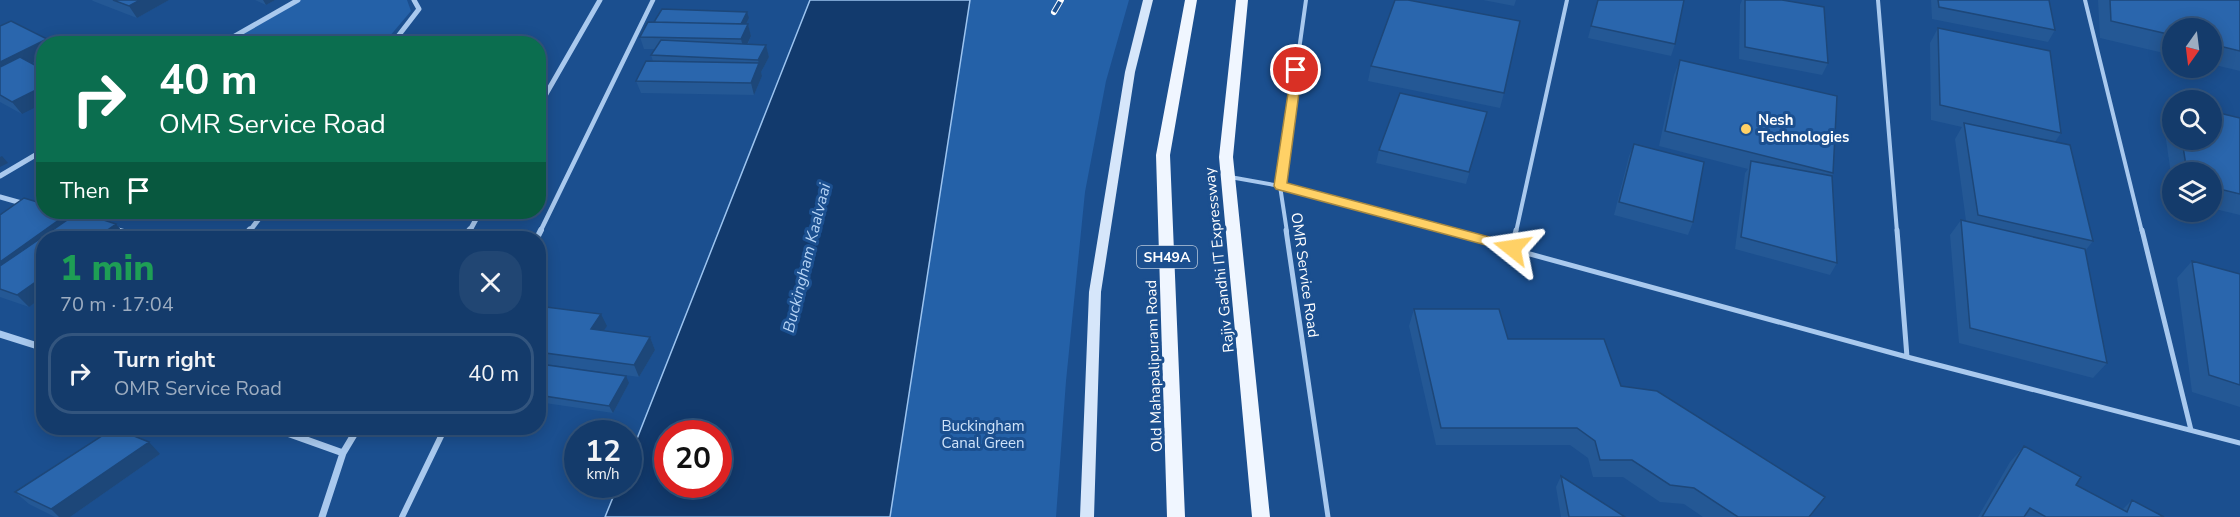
<!DOCTYPE html>
<meta charset="utf-8">
<style>
:root{--surface:#143b6b;--page:#214673;--text:#f1f3f6;--muted:#9dadc1;--line:#33557e}
body{margin:0;font-family:"Nunito Sans",sans-serif;background:var(--page);color:var(--text);height:100vh;display:flex;flex-direction:column;font-size:22px;white-space:nowrap}
*{box-sizing:border-box;margin:0}
p{font-size:20px;color:var(--muted)}
.icon{flex:none;width:33px;height:33px;fill:none;stroke:currentColor;stroke-width:2;stroke-linecap:round;stroke-linejoin:round}
.map{position:relative;flex:1;overflow:hidden}
.side{position:absolute;left:36px;top:231px;width:510px;height:204px;display:flex;flex-direction:column;background:var(--surface);border-radius:24px;box-shadow:0 3px 15px #0003,0 0 0 2px var(--line)}
.side>*{flex:none}
.guide{position:absolute;left:36px;top:36px;width:510px;height:183px;border-radius:24px;box-shadow:0 3px 15px #0003,0 0 0 2px var(--line);background:#0b6e4f;color:#fff;overflow:hidden}
.needle{width:39px;rotate:194deg}
.buttons{position:absolute;left:2162px;top:18px;display:grid;gap:12px}
.buttons a{display:grid;place-items:center;width:60px;height:60px;border-radius:50%;background:var(--surface);box-shadow:0 3px 15px #0003,0 0 0 2px var(--line);font-size:30px}
.speed{position:absolute;left:564px;top:420px;display:flex;gap:12px;font-size:30px;font-weight:700;text-align:center}
.speed>*{display:grid;place-content:center;width:78px;height:78px;border-radius:50%;background:var(--surface);box-shadow:0 3px 15px #0003,0 0 0 2px var(--line);line-height:1}
.speed small{font-size:15px;font-weight:400}
.speed .limit{border:9px solid #d22;background:#fff;color:#111}
.pin{position:absolute;display:grid;place-items:center;width:51px;height:51px;color:#fff;margin:-26px;border:3px solid #fff;border-radius:50%;box-shadow:0 2px 6px #0007}
.me{position:absolute;width:66px;margin:-33px;rotate:285deg;stroke-linejoin:round;filter:drop-shadow(0 0 4px #0008)}
.turn{display:flex;align-items:center;gap:21px;height:126px;padding:0 24px;font-size:27px}
.turn .icon{width:78px;height:78px;stroke-width:2.5}
.turn b{display:block;font-size:42px;line-height:51px}
.then{display:flex;align-items:center;height:57px;padding:0 24px;background:#0003;gap:12px;font-size:22px}
.round{display:grid;place-items:center;flex:none;width:63px;height:63px;border-radius:24px;background:var(--page)}
.head{display:flex;align-items:center;justify-content:space-between;height:102px;padding:0 24px}
h1{font-size:36px;font-weight:800;line-height:45px;color:#1e9e55}
ul{padding:0;list-style:none}
li{display:flex;align-items:center;gap:18px;height:81px;margin:0 12px 9px;padding:0 12px;border:3px solid var(--line);border-radius:24px}
li div{flex:1}
li b{display:block;font-size:22px}
li em{font-style:normal}
.map>svg:first-child{display:block}
.green{fill:#2461a8}
.water{fill:#123a6d;stroke:#9cc4f0;stroke-width:1.5;fill-rule:evenodd}
.lines{fill:none;stroke-linecap:round;stroke-linejoin:round}
.service-far1{stroke:#a9c9ee;stroke-width:4}
.service{stroke:#a9c9ee;stroke-width:5}
.pedestrian-far1{stroke:#a9c9ee;stroke-width:4.5}
.pedestrian{stroke:#a9c9ee;stroke-width:6}
.minor-far1{stroke:#a9c9ee;stroke-width:5}
.minor{stroke:#a9c9ee;stroke-width:7}
.secondary{fill:#d6e6fa;fill-rule:evenodd}
.primary{fill:#f0f6ff;fill-rule:evenodd}
.rail-casing{stroke:#fff;stroke-width:6}
.rail{stroke:#1b4f8f;stroke-width:4;stroke-dasharray:12;stroke-linecap:butt}
.wall{fill:#245895}
.shaded-wall{fill:#1d4779}
.building{fill:#2a66ad;stroke:#1d4779;stroke-width:1.5}
.route{fill:#ffd166;stroke:#a68842;stroke-width:1.5}
.poi-dot{fill:#ffd166;stroke:#1b4f8f;stroke-width:2}
.labels{text-anchor:middle;dominant-baseline:central;stroke-width:6;stroke-linejoin:round;paint-order:stroke}
.shield{fill:#1b4f8f;stroke:#bbcadd;stroke-width:1.5}
.shield-label{font-size:14px;font-weight:bold;fill:#fff}
.poi-label{font-size:15px;font-weight:bold;fill:#fff;stroke:#1b4f8f;text-anchor:start}
.street-label{font-size:15px;fill:#fff;stroke:#1b4f8f}
.park-label{font-size:15px;fill:#cfe3fa;stroke:#1b4f8f}
.water-label{font-size:16px;font-style:italic;fill:#b5d3f5;stroke:#1b4f8f}
</style>
<div class="map">
<svg width="2240" height="517" viewBox="0 0 2240 517">
<rect width="100%" height="100%" fill="#1b4f8f"/>
<path class="green" d="M301 0H407L411 11 384 43 225 44Z
M970 0H1129L1106 81 1085 192 1066 381 1056 517H890Z"/>
<path class="water" d="M810 0H970L890 517H605L618 485 628 484 629 459ZM668 434H718V484H668Z"/>
<g class="lines">
<path class="service-far1" d="M1878 0 1897 232
M2085 0 2142 232
M1230 177 1280 186 1447 232
M1287 232 1280 186 1306 0
M1516 232 1567 0"/>
<path class="service" d="M1286 230 1328 517
M1442 230 1907 357 2240 443
M1897 230 1907 357
M2142 230 2191 430
M1512 248 1516 230"/>
<path class="pedestrian-far1" d="M540 232 653 0"/>
<path class="pedestrian" d="M537 238 541 230
M402 517 445 428"/>
<path class="minor-far1" d="M221 44 298 0
M392 44 419 9 414 0
M538 108 600 0
M0 176 44 150
M0 197 25 204
M115 230 121 232
M249 232 264 212
M469 232 480 212"/>
<path class="minor" d="M115 230 144 238
M244 238 250 230
M465 238 470 230
M0 334 44 348
M273 428 343 453
M322 517 343 453 358 428"/>
<path class="secondary" d="M1143 0H1153L1135 72 1101 292 1094 517H1080L1089 292 1125 72Z"/>
<path class="primary" d="M1185 0H1197L1170 155 1185 517H1167L1156 155Z
M1236 0H1248L1233 157 1270 517H1252L1219 157Z"/>
<g class="rail-casing">
<path id="rail" d="M1054 12 1061 0"/>
</g>
<use href="#rail" class="rail"/>
</g>
<path class="wall" d="M92 0H169L137 18 93 1Z
M255 0H275L266 5Z
M1483 0H1516L1514 6Z
M1598 0H1684L1675 44 1671 56 1588 38Z
M1742 0H1782L1828 63 1822 75 1739 59 1740 5Z
M1931 0H2049L2055 30 2048 42 1932 19Z
M2098 0H2240V71L2211 64V28H2172V55L2100 38Z
M749 18 746 24H748L751 36 748 44 766 45 769 57 761 72 762 76 754 95 641 93 636 81 653 61 651 55 655 49H644L640 37 654 22Z
M0 26 31 63 22 114 0 102Z
M1938 28 2061 133 2055 142 2093 241 2085 251 2107 363 2093 378 1959 343 1950 235 1961 220 1966 221 1955 139 1962 127 1931 120 1930 43Z
M1680 60 1833 173 1832 176 1837 263 1830 275 1735 249 1745 173 1748 169 1659 146 1674 75Z
M1371 66 1504 93 1500 108 1368 81Z
M2172 108V140H2211L2240 118V215L2211 208V172H2172V181L2163 119Z
M1487 112 1466 184 1376 163 1379 150Z
M1634 144 1693 222 1688 235 1614 215 1629 156Z
M70 212 73 216 116 224 126 236 44 238V296L29 307 0 297V215Z
M2192 261 2240 274V407L2192 392 2177 278Z
M538 306 607 326 603 331 650 337 655 350 639 377 538 363Z
M1414 309 1508 339 1621 386 1811 517H1703L1684 504 1660 502 1623 477H1593L1588 458 1570 445H1436L1409 326Z
M538 378 629 383 613 413 538 402Z
M2024 446 2076 485 2122 510 2132 500 2164 517H1978L2010 462Z
M160 454 70 517H55L29 504 15 492Z
M1561 476 1625 517H1561L1556 487Z"/>
<path class="shaded-wall" d="M140 0H169L137 18 129 6Z
M263 0H275L266 5Z
M747 12 749 18 741 34 739 27Z
M748 24 751 36 744 51 741 39Z
M47 39 50 44H44V57L0 79V62Z
M766 45 769 57 761 72 758 60Z
M759 63 762 76 754 95 751 83Z
M44 86V103L22 114 12 102Z
M2 156 8 163 0 167V157Z
M70 212 80 225 0 282V262Z
M116 224 126 236 123 238H96Z
M44 276V296L29 307 17 295Z
M601 314 607 326 596 342 591 329Z
M650 337 655 350 639 377 634 365Z
M626 376 629 383 613 413 609 406Z
M149 442 160 454 70 517H59L51 509Z"/>
<path class="building" d="M113 0H140L129 6Z
M1395 0H1408L1520 21 1504 93 1371 66Z
M1598 0H1684L1675 44 1591 26Z
M1745 0H1782L1824 7 1828 63 1745 47Z
M1938 0H2049L2055 30 1939 7Z
M2110 0H2240V51L2211 44V28H2172V35L2111 21Z
M662 9 747 12 741 24 654 22Z
M11 21 47 39 0 62V26Z
M648 22 748 24 741 39 640 37Z
M1938 28 2050 51 2061 133 1940 105Z
M661 40 766 45 758 60 651 55Z
M439 43 476 44H438Z
M20 57 44 70V86L12 102 0 95V67Z
M1680 60 1837 96 1833 173 1665 131Z
M646 61 759 63 751 83 636 81Z
M1400 93 1487 112 1469 172 1379 150Z
M2211 111 2240 118V194L2211 187V172H2187L2182 140H2211Z
M1964 123 2070 145 2093 241 1978 215Z
M1634 144 1704 162 1693 222 1619 202Z
M1751 161 1832 176 1837 263 1741 237Z
M24 198 44 204V212H70L0 262V215Z
M79 212 116 224 96 238H44V276L17 295 0 289V266Z
M1961 220 2085 249 2107 363 1970 328Z
M2192 261 2240 274V385L2209 375Z
M538 306 601 314 591 329 650 337 634 365 538 352Z
M1414 309H1499L1508 339H1604L1621 386 1657 391 1825 497 1809 517H1738L1694 488 1670 485 1632 460H1600L1595 441 1577 428H1441Z
M547 365 626 376 609 406 538 395V378Z
M114 428 149 442 51 509 15 492Z
M2024 446 2081 477 2076 485 2127 512 2132 500 2164 517H2046L2030 508 2024 517H1982Z
M1561 476 1625 517H1569Z"/>
<path class="route" d="M1292 67 1302 70 1287 183 1516 244V251L1512 252 1276 189 1274 186Z"/>
<circle class="poi-dot" cx="1746" cy="129" r="6"/>
<g class="labels">
<rect class="shield" x="1137" y="246" width="60" height="22" rx="4.5"/>
<g class="shield-label">
<text x="1167" y="257">SH49A</text>
</g>
<g class="poi-label">
<text x="1758" y="120">Nesh<tspan x="1758" dy="17">Technologies</tspan></text>
</g>
<g class="street-label">
<text transform="translate(1219 260) rotate(-96)">Rajiv Gandhi IT Expressway</text>
<text transform="translate(1305 275) rotate(82)">OMR Service Road</text>
<text transform="translate(1154 366) rotate(-92)">Old Mahapalipuram Road</text>
</g>
<g class="park-label">
<text x="983" y="426">Buckingham<tspan x="983" dy="17">Canal Green</tspan></text>
</g>
<g class="water-label">
<text transform="translate(807 258) rotate(-76)">Buckingham Kaalvaai</text>
</g>
</g>
</svg>
<div class="buttons">
<a><svg class="needle" viewBox="-14 -14 28 28"><path d="M0-13l5 13h-10z" fill="#e53935"/><path d="M0 13l5-13h-10z" fill="#9dadc1"/></svg></a>
<a><svg class="icon" aria-label="search" viewBox="0 0 24 24"><circle cx="10" cy="10" r="6"/><path d="M15 15l6 6"/></svg></a>
<a><svg class="icon" aria-label="layers" viewBox="0 0 24 24"><path d="M12 4l9 5-9 5-9-5zM3 14l9 5 9-5"/></svg></a>
</div>
<div class="speed"><div>12<small>km/h</small></div><div class="limit">20</div></div>
<div class="pin" style="left:1296px;top:70px;background:#d93025"><svg class="icon" aria-label="arrive" viewBox="0 0 24 24"><path d="M6 21V4h12l-3 4 3 4H6"/></svg></div>
<svg class="me" style="left:1512px;top:248px" viewBox="-20 -20 40 40"><path d="M0-17L14 15 0 8-14 15z" fill="#ffd166" stroke="#fff" stroke-width="4"/></svg>
<div class="guide">
<div class="turn"><svg class="icon" aria-label="right" viewBox="0 0 24 24"><path d="M7 20v-9h11M14 6l5 5-5 5"/></svg><div><b>40 m</b>OMR Service Road</div></div>
<div class="then">Then<svg class="icon" aria-label="arrive" viewBox="0 0 24 24"><path d="M6 21V4h12l-3 4 3 4H6"/></svg></div>
</div>
<section class="side">
<div class="head"><div><h1>1 min</h1><p>70 m · 17:04</p></div><a class="round"><svg class="icon" aria-label="close" viewBox="0 0 24 24"><path d="M6 6l12 12M18 6L6 18"/></svg></a></div>
<ul>
<li><svg class="icon" aria-label="right" viewBox="0 0 24 24"><path d="M7 20v-9h11M14 6l5 5-5 5"/></svg><div><b>Turn right</b><p>OMR Service Road</p></div><em>40 m</em></li>
</ul>
</section>
</div>
